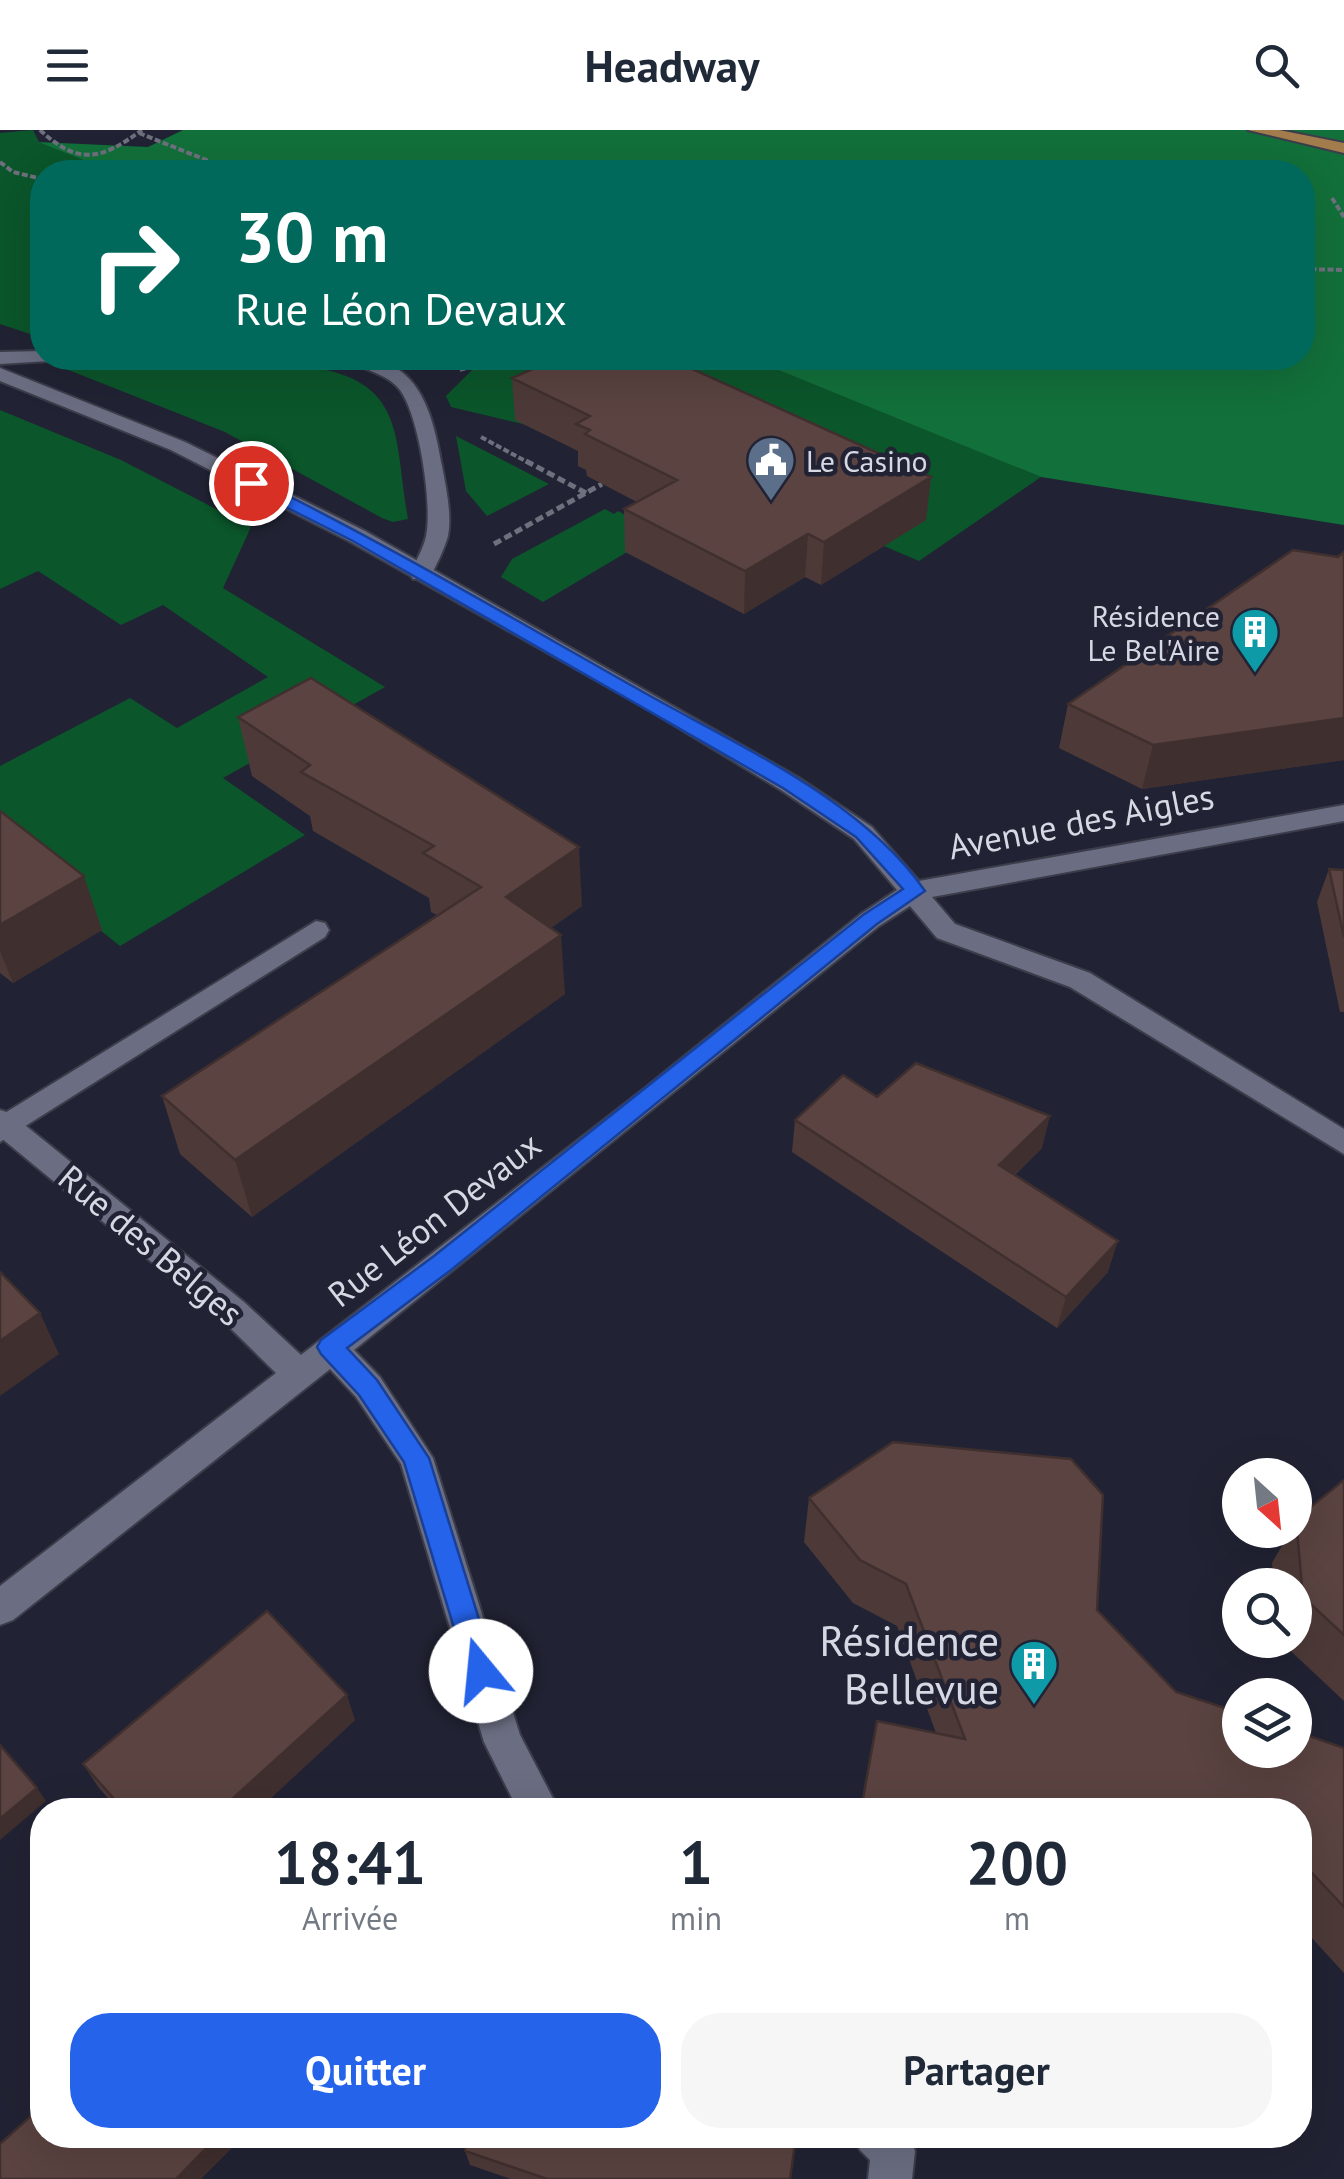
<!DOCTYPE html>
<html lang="fr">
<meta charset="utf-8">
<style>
:root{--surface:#fff;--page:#f6f6f7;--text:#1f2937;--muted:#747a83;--accent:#2563eb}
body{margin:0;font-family:"PT Sans",sans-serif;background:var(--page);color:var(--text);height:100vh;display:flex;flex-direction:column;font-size:38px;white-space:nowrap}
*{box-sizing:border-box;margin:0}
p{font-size:32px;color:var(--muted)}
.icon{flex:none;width:55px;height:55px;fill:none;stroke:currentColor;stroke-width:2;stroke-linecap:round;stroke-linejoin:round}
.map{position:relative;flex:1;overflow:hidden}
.sheet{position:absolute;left:30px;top:1668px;width:1282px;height:350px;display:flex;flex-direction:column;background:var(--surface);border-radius:40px;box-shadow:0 10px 40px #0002}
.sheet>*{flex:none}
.top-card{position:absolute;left:30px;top:30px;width:1285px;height:210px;border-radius:40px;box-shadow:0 10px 40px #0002;background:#00695c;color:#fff;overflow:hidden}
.needle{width:65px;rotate:153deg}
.controls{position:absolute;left:1222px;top:1328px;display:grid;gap:20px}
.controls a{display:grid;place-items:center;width:90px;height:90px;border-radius:50%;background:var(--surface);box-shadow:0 10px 40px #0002;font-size:50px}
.pin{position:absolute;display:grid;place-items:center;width:85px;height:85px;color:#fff;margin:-42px;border:5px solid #fff;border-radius:50%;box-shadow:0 2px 10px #0007}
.me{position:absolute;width:110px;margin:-55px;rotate:343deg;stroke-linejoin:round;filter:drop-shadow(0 0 8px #0008)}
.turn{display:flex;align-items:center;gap:35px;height:210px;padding:0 40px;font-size:45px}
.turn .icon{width:130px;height:130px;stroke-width:2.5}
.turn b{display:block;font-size:70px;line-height:85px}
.eta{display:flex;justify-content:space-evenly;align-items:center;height:170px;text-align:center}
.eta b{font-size:60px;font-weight:700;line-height:70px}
.cta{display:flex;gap:20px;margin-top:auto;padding:20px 40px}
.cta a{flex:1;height:115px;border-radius:40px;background:var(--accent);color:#fff;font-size:40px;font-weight:700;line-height:115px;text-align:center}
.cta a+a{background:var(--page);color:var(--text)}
header{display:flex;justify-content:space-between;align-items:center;height:130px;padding:0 40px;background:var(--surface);font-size:45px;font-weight:700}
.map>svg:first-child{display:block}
.green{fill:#0b562b}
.forest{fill:#12703a}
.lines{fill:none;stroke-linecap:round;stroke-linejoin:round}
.lane-casing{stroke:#3c3d4b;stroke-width:4}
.street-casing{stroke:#3c3d4b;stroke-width:4}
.primary-casing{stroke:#3c3d4b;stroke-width:4}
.path-far1{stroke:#6e707e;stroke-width:4;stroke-dasharray:6 2.5;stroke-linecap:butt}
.path{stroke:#6e707e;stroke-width:5;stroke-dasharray:8 4;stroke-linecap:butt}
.lane{fill:#6b6e82;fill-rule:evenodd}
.street{fill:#6b6e82;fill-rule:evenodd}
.primary{fill:#a27c4c;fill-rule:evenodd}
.wall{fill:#4d3a38}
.shaded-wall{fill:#3f2f2e}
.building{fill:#5a4341;stroke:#3f2f2e;stroke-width:2.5}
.route{fill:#2563eb;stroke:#184099;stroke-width:2.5}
.labels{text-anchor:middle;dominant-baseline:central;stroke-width:9;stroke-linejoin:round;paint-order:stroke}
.far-poi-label{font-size:30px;fill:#d6d8e3;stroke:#212334;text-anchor:start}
.street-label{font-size:35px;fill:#d6d8e3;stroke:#212334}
.near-poi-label{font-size:42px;fill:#d6d8e3;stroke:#212334;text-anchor:end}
</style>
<header><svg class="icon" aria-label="menu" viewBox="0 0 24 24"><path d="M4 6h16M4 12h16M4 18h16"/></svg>Headway<svg class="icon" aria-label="search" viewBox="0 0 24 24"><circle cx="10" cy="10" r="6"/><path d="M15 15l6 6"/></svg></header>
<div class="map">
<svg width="1344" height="2049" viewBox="0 0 1344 2049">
<rect width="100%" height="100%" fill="#212334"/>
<path class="green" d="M33 0 39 12 114 42H42V208L0 194V3Z
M462 228H750L1041 347 919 431 884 416 925 389 451 277 446 266 476 236Z
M71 233 310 237C407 251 394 309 408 389L393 392 382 388 225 302 61 237Z
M0 280 121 330 251 397 223 458 385 557 223 648 305 705 120 816 0 720V636L130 568 177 598 268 547 163 475 121 495 38 441 0 459Z
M456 306 549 354 487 386 466 361Z
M605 379 614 384 618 381 659 403 543 472 501 447 512 429Z"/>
<path class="forest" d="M183 0H1344V395L1041 347 749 228H1302V42H114L38 12 148 17Z"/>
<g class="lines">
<g class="lane-casing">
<path id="lane" d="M42 221V228H51L49 231 0 234V222Z
M347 228C417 223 432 278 442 336 446 358 452 384 448 406 444 420 436 436 429 449H413L410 444C416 430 426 415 427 400 431 368 419 286 400 260 386 242 362 241 347 228Z
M316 791 325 793 329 800 325 807 0 1012V986Z"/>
</g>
<g class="street-casing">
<path id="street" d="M0 238 185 312 365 401 799 648 872 697 919 751 1344 675V691L932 767 955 794 1090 843 1344 999V1024L1070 857 937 808 910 776 879 796 354 1220 380 1247 433 1328 520 1605 559 1680H518L484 1612 401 1334 356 1267 330 1239 13 1490 0 1495V1456L276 1243 222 1190 0 1007V980L10 983 244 1172 301 1225 645 958 861 784 897 760 854 709 781 660 651 581 349 411 171 320 0 251Z
M853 2005H908L915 2021 912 2049H868L870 2030 860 2020Z"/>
</g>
<g class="primary-casing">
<path id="primary" d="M1248 0H1279L1344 13V23Z"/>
</g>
<path class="path-far1" d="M40 0C79 36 101 30 142 0
M139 3 221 36
M0 32 13 42 42 49
M137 42 239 39 258 42
M1332 68 1344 87
M1302 139 1344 140
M455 228 467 238 459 240
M481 307 531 334"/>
<path class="path" d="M526 331 586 363
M494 414 602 354"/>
<use href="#lane" class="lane"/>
<use href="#street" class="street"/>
<use href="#primary" class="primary"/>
</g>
<path class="wall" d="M512 248 931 347 926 390 821 455 805 447 744 484 625 422 624 379 637 372 587 346 586 340 578 336V321L515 290Z
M1344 422V630L1142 659 1059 618 1068 574Z
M238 587 582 776 551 798 565 864 252 1087 180 1024 162 966 437 785 431 782 429 768 313 701 310 686 252 646Z
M0 681 102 800 13 853 0 843Z
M1329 739 1344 740V882H1340L1317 772Z
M877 967 1042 1018 1015 1045 1108 1142 1057 1198 792 1022 795 990Z
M1344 1350V1571L1279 1510H1295V1455H1274L1272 1433 1291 1400H1295L1296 1389Z
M809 1368 1097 1480 1176 1562 1344 1618V1843L1300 1795V1680H860L877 1591 936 1603 897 1496 853 1473 804 1412Z
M355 1590 258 1680H119L99 1658 83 1634Z
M452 2005H791L790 2049H511L470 2035 465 2021V2010Z"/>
<path class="shaded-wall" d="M931 347 926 390 821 455 824 412Z
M808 404 805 447 744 484 745 441Z
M1344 588V630L1142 659 1153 615Z
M579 717 582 776 511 826 506 767Z
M84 746 102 800 13 853 0 821V795Z
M561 805 565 864 252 1087 235 1030Z
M1050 986 1042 1018 992 1066 999 1035Z
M1118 1111 1108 1142 1057 1198 1066 1167Z
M40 1183 59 1224 0 1266V1211Z
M347 1565 355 1590 258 1680H220Z
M37 1658 46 1671 0 1710V1689Z
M219 2005H245L201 2049H176Z"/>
<path class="building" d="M557 228H668L931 347 824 412 808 404 745 441 624 379 677 350 585 304 590 300 576 294 590 286 512 248Z
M1293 420 1338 427 1344 422V588L1153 615 1068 574Z
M311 548 579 717 506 767 561 805 235 1030 162 966 481 757 423 723 434 716 301 642 310 635 238 587Z
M0 681 84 746 0 795Z
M1329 739 1344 740V807Z
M916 933 1050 986 999 1035 1118 1111 1066 1167 795 990 843 945 877 967Z
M0 1142 40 1183 0 1211Z
M893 1312 1071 1329 1103 1365 1097 1480 1176 1562 1240 1583V1620H1295V1601L1344 1618V1777L1300 1730V1680H1131L1102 1675V1680H861L877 1591 965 1609 906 1454 860 1430 809 1368Z
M1344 1350V1505L1303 1467 1296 1389Z
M267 1481 347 1565 220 1680H124L83 1634Z
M0 1615 37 1658 0 1689Z
M42 1976V2005H219L176 2049H0V2014Z
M466 2005H791L795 2014 790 2049H547L465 2021Z"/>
<path class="route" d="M246 350H257C386 414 510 487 636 558 732 613 861 668 925 761L877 794 451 1140 347 1218 377 1250 429 1328 495 1541 491 1550 481 1554 471 1550 467 1541 404 1332 359 1265 321 1224 317 1217 321 1210 434 1126 863 785 903 759 856 707 783 658 351 410 246 357Z"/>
<defs>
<g id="civic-pin" transform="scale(2.5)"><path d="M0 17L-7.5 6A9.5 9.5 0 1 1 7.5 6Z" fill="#5c6f8a" stroke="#212334"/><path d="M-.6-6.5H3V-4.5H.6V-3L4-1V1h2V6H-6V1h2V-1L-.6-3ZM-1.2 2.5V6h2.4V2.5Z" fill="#fff"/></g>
<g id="building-pin" transform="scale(2.5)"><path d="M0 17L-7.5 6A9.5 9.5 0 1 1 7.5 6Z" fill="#0f9aa8" stroke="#212334"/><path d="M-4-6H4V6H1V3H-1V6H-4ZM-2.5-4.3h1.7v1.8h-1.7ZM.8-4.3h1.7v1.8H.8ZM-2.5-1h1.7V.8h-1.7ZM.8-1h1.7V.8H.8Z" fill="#fff"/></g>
</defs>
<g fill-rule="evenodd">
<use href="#civic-pin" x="771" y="330"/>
<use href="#building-pin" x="1255" y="502"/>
<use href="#building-pin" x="1034" y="1534"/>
</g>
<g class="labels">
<g class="far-poi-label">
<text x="806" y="330">Le Casino</text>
<text x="1220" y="485" text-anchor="end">Résidence<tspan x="1220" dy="34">Le Bel'Aire</tspan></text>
</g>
<g class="street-label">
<text transform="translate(1081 691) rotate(-11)">Avenue des Aigles</text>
<text transform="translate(434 1089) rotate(-38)">Rue Léon Devaux</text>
<text transform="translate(151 1115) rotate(40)">Rue des Belges</text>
</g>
<g class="near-poi-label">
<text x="999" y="1510">Résidence<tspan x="999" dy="48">Bellevue</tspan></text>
</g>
</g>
</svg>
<div class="controls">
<a><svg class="needle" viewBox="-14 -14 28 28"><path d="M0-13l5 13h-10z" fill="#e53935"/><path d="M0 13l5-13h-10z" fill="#747a83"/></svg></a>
<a><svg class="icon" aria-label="search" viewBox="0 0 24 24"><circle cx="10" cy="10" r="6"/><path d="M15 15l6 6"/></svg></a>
<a><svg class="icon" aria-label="layers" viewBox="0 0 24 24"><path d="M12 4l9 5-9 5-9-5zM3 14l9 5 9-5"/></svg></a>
</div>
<div class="pin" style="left:251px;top:353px;background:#d93025"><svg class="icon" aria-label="arrive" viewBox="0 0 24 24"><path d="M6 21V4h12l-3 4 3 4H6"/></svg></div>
<svg class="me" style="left:481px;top:1541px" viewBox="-20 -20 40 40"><circle r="19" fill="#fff"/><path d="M0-13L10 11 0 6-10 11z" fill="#2563eb"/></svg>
<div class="top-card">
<div class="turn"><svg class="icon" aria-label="right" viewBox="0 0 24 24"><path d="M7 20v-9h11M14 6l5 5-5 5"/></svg><div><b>30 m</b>Rue Léon Devaux</div></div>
</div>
<section class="sheet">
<div class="eta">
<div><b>18:41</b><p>Arrivée</p></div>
<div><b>1</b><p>min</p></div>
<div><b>200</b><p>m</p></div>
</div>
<div class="cta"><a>Quitter</a><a>Partager</a></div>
</section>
</div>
